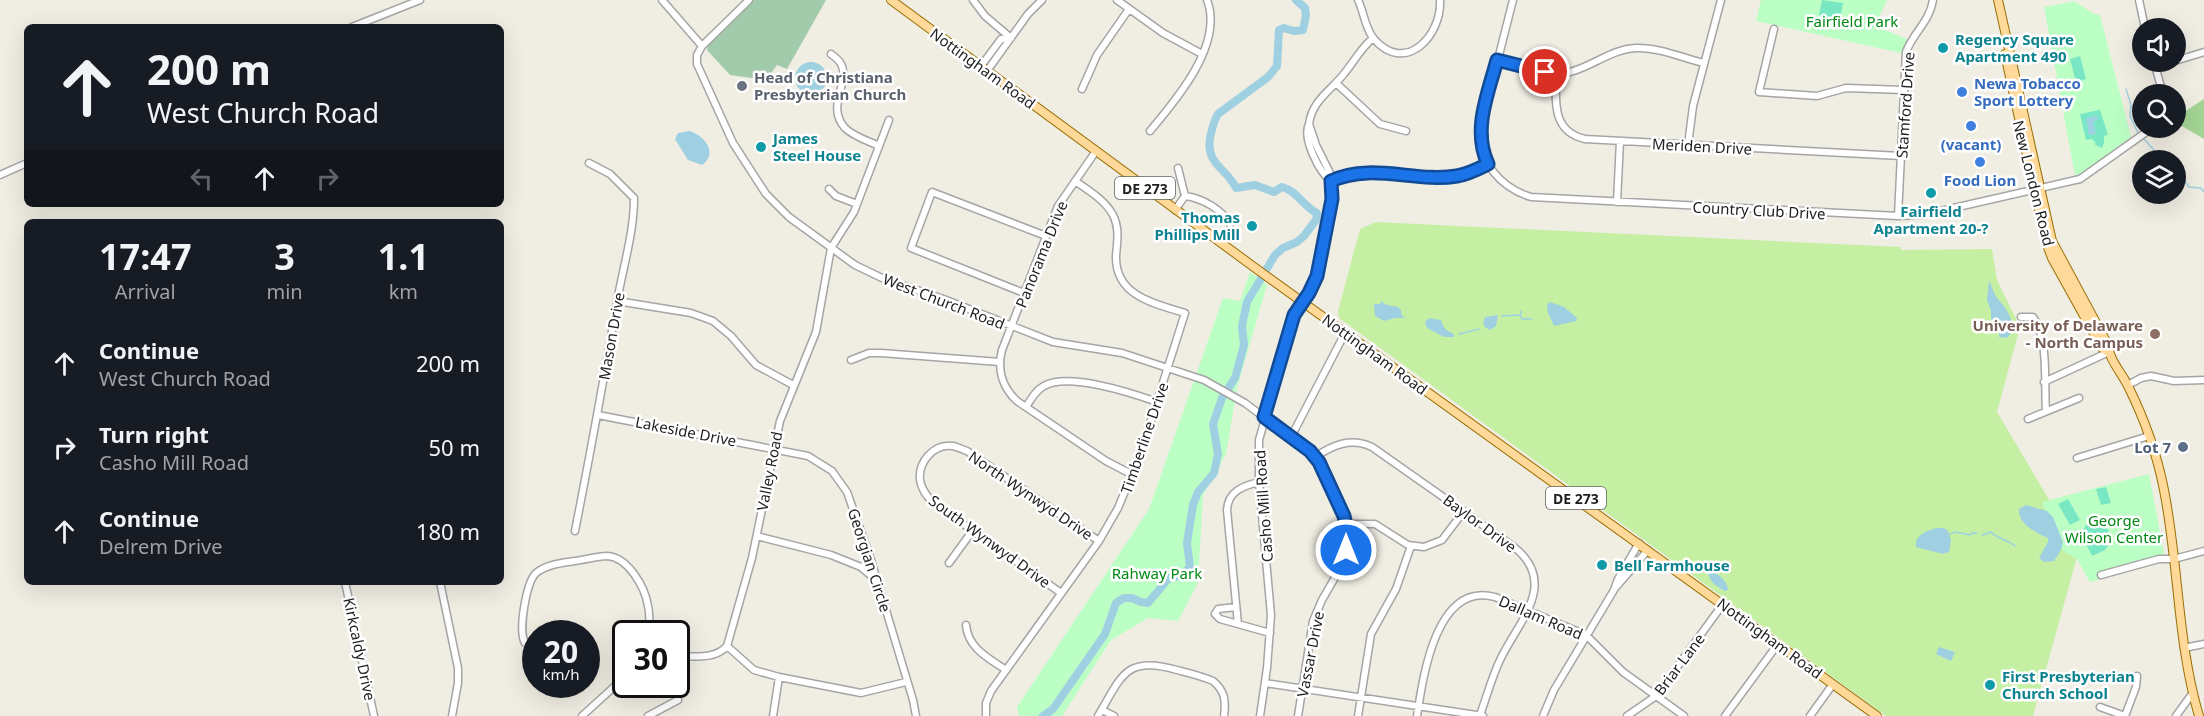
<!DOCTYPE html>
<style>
:root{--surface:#171b24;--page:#20242c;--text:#f1f3f6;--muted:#9ea1a6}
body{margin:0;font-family:"Noto Sans",sans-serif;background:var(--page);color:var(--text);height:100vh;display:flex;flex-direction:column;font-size:22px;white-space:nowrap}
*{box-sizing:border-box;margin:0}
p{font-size:20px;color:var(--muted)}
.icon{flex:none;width:33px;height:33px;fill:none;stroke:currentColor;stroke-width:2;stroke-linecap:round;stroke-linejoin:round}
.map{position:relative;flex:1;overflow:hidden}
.panel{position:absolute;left:24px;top:219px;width:480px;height:366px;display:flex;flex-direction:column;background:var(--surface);border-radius:9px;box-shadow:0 6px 24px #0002}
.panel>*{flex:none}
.guide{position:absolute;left:24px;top:24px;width:480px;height:183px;border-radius:9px;box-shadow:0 6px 24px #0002;background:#171b24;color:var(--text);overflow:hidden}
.controls{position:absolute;left:2132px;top:18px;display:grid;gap:12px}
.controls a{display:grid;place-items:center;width:54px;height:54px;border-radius:50%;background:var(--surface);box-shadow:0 6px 24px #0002;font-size:30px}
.speed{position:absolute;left:522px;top:620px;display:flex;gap:12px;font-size:30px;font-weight:700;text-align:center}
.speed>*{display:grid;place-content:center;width:78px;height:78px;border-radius:50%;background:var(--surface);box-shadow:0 6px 24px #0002;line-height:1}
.speed small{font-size:15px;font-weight:400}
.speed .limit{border:3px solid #111;border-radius:9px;background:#fff;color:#111}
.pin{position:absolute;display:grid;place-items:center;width:51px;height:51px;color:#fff;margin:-26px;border:3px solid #fff;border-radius:50%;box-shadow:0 2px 6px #0007}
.me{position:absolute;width:66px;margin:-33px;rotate:0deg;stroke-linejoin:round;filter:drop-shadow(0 0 4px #0008)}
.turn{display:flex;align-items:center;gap:21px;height:126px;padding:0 24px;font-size:27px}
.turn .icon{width:78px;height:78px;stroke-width:2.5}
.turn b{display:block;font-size:42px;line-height:51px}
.lanes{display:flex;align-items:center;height:57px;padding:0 24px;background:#0003;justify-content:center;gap:30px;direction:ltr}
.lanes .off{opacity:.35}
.eta{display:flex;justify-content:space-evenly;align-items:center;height:102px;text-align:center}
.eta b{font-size:36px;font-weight:700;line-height:42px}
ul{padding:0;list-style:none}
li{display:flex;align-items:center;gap:18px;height:84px;padding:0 24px}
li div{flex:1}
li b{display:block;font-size:22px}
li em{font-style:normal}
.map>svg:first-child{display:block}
.grass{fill:#c5f0a4}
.forest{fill:#a3d494}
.cemetery{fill:#a2cbab}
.park{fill:#bcffc5}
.pitch{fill:#79e7c3}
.water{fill:#9fd0e2}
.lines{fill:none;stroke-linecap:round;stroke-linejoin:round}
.stream{stroke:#9fd0e2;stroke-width:1.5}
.river{stroke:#9fd0e2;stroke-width:8}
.minor-casing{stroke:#a5a5a5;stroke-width:9}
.major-casing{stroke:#986e00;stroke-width:10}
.minor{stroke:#fff;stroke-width:6}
.major{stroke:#ffd999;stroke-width:8}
.route-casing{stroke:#114b97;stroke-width:15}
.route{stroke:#1a73e8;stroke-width:10}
.culture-dot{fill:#0f9aa8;stroke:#fff;stroke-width:2}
.worship-dot{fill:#6b7280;stroke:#fff;stroke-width:2}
.shop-dot{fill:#3f7fe0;stroke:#fff;stroke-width:2}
.education-dot{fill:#8d6e63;stroke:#fff;stroke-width:2}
.service-dot{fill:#5c6f8a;stroke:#fff;stroke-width:2}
.labels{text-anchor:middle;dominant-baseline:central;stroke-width:5;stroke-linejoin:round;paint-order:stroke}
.shield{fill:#fff;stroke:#626262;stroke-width:1.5}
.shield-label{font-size:14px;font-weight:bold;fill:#1e1e1e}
.park-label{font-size:15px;fill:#018813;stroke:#fff}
.culture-label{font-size:15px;font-weight:bold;fill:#0d838f;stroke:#fff;text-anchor:start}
.street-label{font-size:15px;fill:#1e1e1e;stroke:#fff}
.worship-label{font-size:15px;font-weight:bold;fill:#5b616d;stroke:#fff;text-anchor:start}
.shop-label{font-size:15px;font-weight:bold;fill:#366cbe;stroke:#fff}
.education-label{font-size:15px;font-weight:bold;fill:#785e54;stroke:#fff;text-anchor:end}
.service-label{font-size:15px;font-weight:bold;fill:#4e5e75;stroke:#fff;text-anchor:end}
</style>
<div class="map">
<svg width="2204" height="716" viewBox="0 0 2204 716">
<rect width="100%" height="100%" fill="#f0ede3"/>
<path class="grass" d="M1376 222 1901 247V250L1992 249 1997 280 2020 327 1997 412 2079 550 2033 716H1886L1339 318 1338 311 1360 229Z"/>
<path class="forest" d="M2204 99V139L2175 122V118Z"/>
<path class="cemetery" d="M753 0H826L787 69 777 65 766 80 730 75 707 50 708 45Z"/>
<path class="park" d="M1761 0H1887L1875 26 1907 39 1901 53 1756 21Z
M2074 1 2094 14 2100 15 2131 137 2084 172 2075 176 2044 7Z
M1250 272 1267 285 1237 388 1226 454 1203 495 1198 583 1178 621 1148 618 1111 640 1062 716H1019L1017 707 1149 509 1223 298 1240 301Z
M2149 474 2164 553 2161 562 2090 582 2077 559 2066 553 2060 547 2042 502Z"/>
<path class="pitch" d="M1822 0 1843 3 1840 19 1819 15Z
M2080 56 2086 79 2076 82 2070 59Z
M2100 110 2108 135 2104 136V142L2102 148 2094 144 2096 143 2092 139 2086 140 2080 114Z
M2106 487 2111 503 2101 505 2096 489Z
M2068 499 2080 520 2070 525 2058 504Z
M2086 525 2108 529 2111 541 2105 550 2092 556 2081 534Z"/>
<path class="water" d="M795 78a16 16 0 1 1 32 0a16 16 0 1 1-32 0Z
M2097 116 2098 120 2093 122 2096 134 2089 135 2086 118Z
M689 131C704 135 719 153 702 165L688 160 675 139 678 133Z
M1989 281C1992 286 1994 295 1998 299 2007 309 2019 326 2007 338L1999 337V325L1991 319V311L1987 300Z
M1381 301 1387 305 1398 307 1401 310 1402 316 1406 318H1395L1384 321 1375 316 1374 304H1380Z
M1550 302 1564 307 1577 318 1576 321 1554 326 1548 313 1547 305Z
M1498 315 1496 326 1490 330 1485 327 1483 323 1485 317Z
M1429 318 1441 320C1443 328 1447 331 1454 334V337H1444L1427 328 1425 322Z
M2026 505 2047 511 2053 517 2063 542 2061 550 2054 561 2044 562 2039 558 2048 542V538C2036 533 2018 524 2019 509Z
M1936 528H1944L1948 531 1951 540 1949 552 1943 554 1916 547C1914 536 1926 531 1936 528Z
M1708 571C1716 571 1728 581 1728 590L1725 591C1717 587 1708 581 1708 571Z
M1939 647 1955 652 1951 661 1936 654Z"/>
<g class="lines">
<path class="stream" d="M2126 89 2131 105 2130 116 2138 133
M2143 138 2153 149 2158 160
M2175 174 2181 176 2189 187 2201 188 2204 192
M1521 314V311
M1502 316 1520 315 1522 319H1532
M1459 334 1479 329
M1950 534 1956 532 1970 535 1972 533H1977
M1982 535 1991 532C1997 539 2007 539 2015 546"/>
<path class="river" d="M1043 716 1053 709 1105 634 1116 603 1124 598H1132L1141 602 1148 603 1169 578 1183 575 1190 567 1187 543 1193 505 1198 492 1214 473 1218 454 1213 424 1222 398 1235 378 1244 345 1242 326 1247 302 1275 255 1283 248 1297 242 1304 236 1316 220 1317 213C1303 206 1297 191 1282 187L1274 192 1255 185 1236 188C1226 167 1206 165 1210 138 1212 129 1213 122 1218 114L1268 77 1277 66 1279 30 1284 28 1294 31 1303 30 1306 15 1305 8 1296 0"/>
<g class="minor-casing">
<path id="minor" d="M662 0 702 46
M749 0 702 46 697 55V64L733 143 766 194 789 217 855 265 882 278 946 300 1053 342 1122 353 1204 380 1245 403 1313 454 1322 467 1342 509 1346 524 1347 543 1341 567 1322 600 1313 621 1298 716
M973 0 985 16 1011 38
M1117 0 1163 33 1202 54
M1358 0C1364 12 1365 29 1374 39 1405 75 1442 36 1440 0
M1513 0C1507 24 1501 48 1495 71 1489 90 1482 110 1480 129 1478 162 1501 188 1531 197L1898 216 1923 215 2080 179 2152 128
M2139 0 2145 28
M352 27 420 0
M1774 29 1759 92 1817 96 1846 88 1904 90
M831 54C835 57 839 60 841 64 851 82 825 106 845 128 854 137 869 141 879 146
M1498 60C1520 66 1547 77 1570 72 1593 66 1612 49 1636 48 1658 47 1683 58 1704 63
M2154 62 2163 94
M981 66 1001 39 1011 38
M2155 67 2204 52
M987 71 1028 14 1042 0
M1556 73C1556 101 1551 131 1585 139L1901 156
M1336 83 1380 124 1406 131
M1082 89 1097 55 1129 9
M1309 124 1316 145 1331 175V181C1319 172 1302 138 1309 124Z
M1309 124C1312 101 1330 91 1343 75 1354 62 1360 49 1373 38
M1150 131C1177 99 1224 44 1207 0
M1688 145 1693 106 1721 0
M1096 151 1058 206 1002 350C997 369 1002 387 1017 401L1106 461 1133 475
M1178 168 1185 196
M0 175 27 163
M829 189 836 196 857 204
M1617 202 1620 141
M1175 210 1185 196C1202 198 1223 210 1230 224
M1898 216 1906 52C1913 33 1930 21 1933 0
M1024 293 911 248 932 192 1046 236
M617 301 691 313 713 321 731 336 756 365 793 385
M2021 317H2033C2049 338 2044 384 2046 411
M851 360 869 353H881L1000 362
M2044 382 2109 352
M2128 385 2141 378 2151 376 2174 381 2204 380
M1026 407C1031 399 1036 390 1044 386 1068 372 1132 393 1157 402
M598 415 808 456 832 471 847 492 870 557 913 700 916 716
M2028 419 2079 398
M1291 437 1345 333
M1315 457C1333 445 1351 437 1372 447L1514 547C1559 583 1519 621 1501 658 1492 676 1487 696 1480 715
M2077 458 2149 436
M1259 482C1243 486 1228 491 1227 510L1238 624 1270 633
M1346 524H1375L1408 545 1424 547 1442 540 1464 511
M575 531C590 455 604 378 617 302 623 267 634 233 634 198L610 174 589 163
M757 536 831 555 861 567
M870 558 868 565 861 567 876 580
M949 563 973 530
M2101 575 2159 559H2174L2204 551
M345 582 374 716
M440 582 458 668V683L452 716
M1616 587 1648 550
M1061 593 932 502C927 496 921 489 920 480 918 462 934 443 953 446 958 447 963 450 967 451L1099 541
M1236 607 1218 609 1215 614 1220 619 1238 624
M966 625C968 648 988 658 1006 670
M525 643C518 631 526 583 536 573 547 564 562 563 575 561 585 560 597 556 607 556 628 557 645 587 648 606 650 614 649 624 650 633
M727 646 754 670 779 677 861 693 906 682
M2184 648 2204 644
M676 656C693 656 715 660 727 646L752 558 780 421 816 332 831 248 854 212 889 120
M1265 683 1483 716
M2100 707 2125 716
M1102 710 1114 716
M582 716 626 676
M648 716 678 700
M773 716 779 677
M986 716V703L991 691 1099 541 1118 508 1140 455 1185 313C1155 304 1115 296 1116 256 1117 242 1120 229 1113 215 1105 200 1089 191 1075 181
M1098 716C1122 676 1125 655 1177 670 1189 673 1202 676 1213 681 1225 691 1226 701 1224 716
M1260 716 1267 668 1271 615 1259 482V440L1294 315 1311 289 1317 276 1332 199 1331 181C1368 163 1413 177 1452 176L1465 174 1488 164
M1358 716 1371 634 1396 589 1411 546
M1417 716C1423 677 1436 581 1495 597L1586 635 1623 672 1684 716
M1543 716 1554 690 1614 590 1618 579 1639 543
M1627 716 1656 696 1723 604
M1725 716 1778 644
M1810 716 1833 684
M2125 716 2136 687 2137 676
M2176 716 2192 694"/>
</g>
<g class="major-casing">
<path id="major" d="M891 0 1258 270 1877 716
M1998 0 2052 241 2108 345C2109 360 2122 373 2128 386 2144 418 2157 454 2164 490 2179 565 2177 642 2199 716
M2005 54 2046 242 2052 258 2102 348 2109 352"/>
</g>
<use href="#minor" class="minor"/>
<use href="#major" class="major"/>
</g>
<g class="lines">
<g class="route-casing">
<path id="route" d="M1346 550 1347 530 1344 516 1319 462 1310 451 1264 417 1294 315 1309 293 1317 276 1332 199 1331 181C1372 162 1415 183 1457 176 1469 174 1478 169 1488 164 1472 130 1488 94 1497 60L1545 72"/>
</g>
<use href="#route" class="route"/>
</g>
<g class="culture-dot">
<circle cx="1943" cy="48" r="6"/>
<circle cx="761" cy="147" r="6"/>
<circle cx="1931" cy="193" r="6"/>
<circle cx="1252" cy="226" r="6"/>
<circle cx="1602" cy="565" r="6"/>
<circle cx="1990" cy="685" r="6"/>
</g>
<circle class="worship-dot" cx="742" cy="86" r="6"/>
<g class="shop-dot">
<circle cx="1962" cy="92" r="6"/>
<circle cx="1971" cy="126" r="6"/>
<circle cx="1980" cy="162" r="6"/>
</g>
<circle class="education-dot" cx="2155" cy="334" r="6"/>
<circle class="service-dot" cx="2183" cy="447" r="6"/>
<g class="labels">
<g class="shield">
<rect x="1115" y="177" width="60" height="22" rx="4.5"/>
<rect x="1546" y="487" width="60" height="22" rx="4.5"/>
</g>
<g class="shield-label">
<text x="1145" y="188">DE 273</text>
<text x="1576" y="498">DE 273</text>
</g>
<g class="park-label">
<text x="1852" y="21">Fairfield Park</text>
<text x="2114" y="520">George<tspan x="2114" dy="17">Wilson Center</tspan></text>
<text x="1157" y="573">Rahway Park</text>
</g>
<g class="culture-label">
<text x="1955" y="39">Regency Square<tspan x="1955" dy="17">Apartment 490</tspan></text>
<text x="773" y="138">James<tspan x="773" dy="17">Steel House</tspan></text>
<text x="1931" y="211" text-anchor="middle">Fairfield<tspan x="1931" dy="17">Apartment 20-?</tspan></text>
<text x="1240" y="217" text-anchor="end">Thomas<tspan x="1240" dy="17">Phillips Mill</tspan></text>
<text x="1614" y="565">Bell Farmhouse</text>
<text x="2002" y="676">First Presbyterian<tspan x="2002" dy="17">Church School</tspan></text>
</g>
<g class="street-label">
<text transform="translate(983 68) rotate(36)">Nottingham Road</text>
<text transform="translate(1905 105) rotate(-86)">Stamford Drive</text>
<text transform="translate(1702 146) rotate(3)">Meriden Drive</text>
<text transform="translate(2034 183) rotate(76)">New London Road</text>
<text transform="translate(1759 210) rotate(3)">Country Club Drive</text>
<text transform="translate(1041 254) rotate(-68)">Panorama Drive</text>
<text transform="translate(944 301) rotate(21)">West Church Road</text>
<text transform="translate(611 336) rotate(-80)">Mason Drive</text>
<text transform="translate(1375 354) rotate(36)">Nottingham Road</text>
<text transform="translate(686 431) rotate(11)">Lakeside Drive</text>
<text transform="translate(1144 438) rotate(-71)">Timberline Drive</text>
<text transform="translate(769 471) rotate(-79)">Valley Road</text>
<text transform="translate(1031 495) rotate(34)">North Wynwyd Drive</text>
<text transform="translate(1263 506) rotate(-94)">Casho Mill Road</text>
<text transform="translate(1480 523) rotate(36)">Baylor Drive</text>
<text transform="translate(990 541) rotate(36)">South Wynwyd Drive</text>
<text transform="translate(870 560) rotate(72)">Georgian Circle</text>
<text transform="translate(1541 617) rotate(23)">Dallam Road</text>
<text transform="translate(1770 638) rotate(36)">Nottingham Road</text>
<text transform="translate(360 649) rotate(78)">Kirkcaldy Drive</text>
<text transform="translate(1310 654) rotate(-79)">Vassar Drive</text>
<text transform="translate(1679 664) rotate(-53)">Briar Lane</text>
</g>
<g class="worship-label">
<text x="754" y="77">Head of Christiana<tspan x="754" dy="17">Presbyterian Church</tspan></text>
</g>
<g class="shop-label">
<text x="1974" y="83" text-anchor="start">Newa Tobacco<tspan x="1974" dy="17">Sport Lottery</tspan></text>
<text x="1971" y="144">(vacant)</text>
<text x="1980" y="180">Food Lion</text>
</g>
<g class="education-label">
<text x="2143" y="325">University of Delaware<tspan x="2143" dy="17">- North Campus</tspan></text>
</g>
<g class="service-label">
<text x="2171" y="447">Lot 7</text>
</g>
</g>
</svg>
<div class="controls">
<a><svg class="icon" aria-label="sound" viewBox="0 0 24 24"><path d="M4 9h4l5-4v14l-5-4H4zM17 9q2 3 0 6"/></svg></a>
<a><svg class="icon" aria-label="search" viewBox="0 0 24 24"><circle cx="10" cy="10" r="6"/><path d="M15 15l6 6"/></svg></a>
<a><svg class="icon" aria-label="layers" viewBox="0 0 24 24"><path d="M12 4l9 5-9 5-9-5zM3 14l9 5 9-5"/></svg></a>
</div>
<div class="speed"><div>20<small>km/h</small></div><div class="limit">30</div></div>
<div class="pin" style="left:1545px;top:72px;background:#d93025"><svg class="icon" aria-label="arrive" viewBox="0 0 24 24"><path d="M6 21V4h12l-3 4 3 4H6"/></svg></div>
<svg class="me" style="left:1346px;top:550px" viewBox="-20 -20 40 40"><circle r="17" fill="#1a73e8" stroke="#fff" stroke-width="3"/><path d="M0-11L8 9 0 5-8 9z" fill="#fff"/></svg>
<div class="guide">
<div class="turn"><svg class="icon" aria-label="ahead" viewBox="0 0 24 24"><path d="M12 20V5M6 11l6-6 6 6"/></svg><div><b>200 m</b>West Church Road</div></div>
<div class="lanes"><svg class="icon off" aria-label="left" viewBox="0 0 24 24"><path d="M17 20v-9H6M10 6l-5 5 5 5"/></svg><svg class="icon" aria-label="ahead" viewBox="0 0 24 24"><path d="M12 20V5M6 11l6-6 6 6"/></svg><svg class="icon off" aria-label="right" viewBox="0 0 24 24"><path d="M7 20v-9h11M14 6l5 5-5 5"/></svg></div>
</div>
<section class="panel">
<div class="eta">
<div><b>17:47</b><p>Arrival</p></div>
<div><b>3</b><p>min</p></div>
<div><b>1.1</b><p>km</p></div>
</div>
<ul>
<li><svg class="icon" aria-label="ahead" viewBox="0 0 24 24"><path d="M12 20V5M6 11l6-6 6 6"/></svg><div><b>Continue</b><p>West Church Road</p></div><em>200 m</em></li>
<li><svg class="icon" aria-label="right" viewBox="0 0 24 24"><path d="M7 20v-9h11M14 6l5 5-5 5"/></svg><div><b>Turn right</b><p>Casho Mill Road</p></div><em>50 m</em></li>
<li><svg class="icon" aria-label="ahead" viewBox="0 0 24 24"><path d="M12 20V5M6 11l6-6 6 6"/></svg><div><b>Continue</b><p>Delrem Drive</p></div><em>180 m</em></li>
</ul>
</section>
</div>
